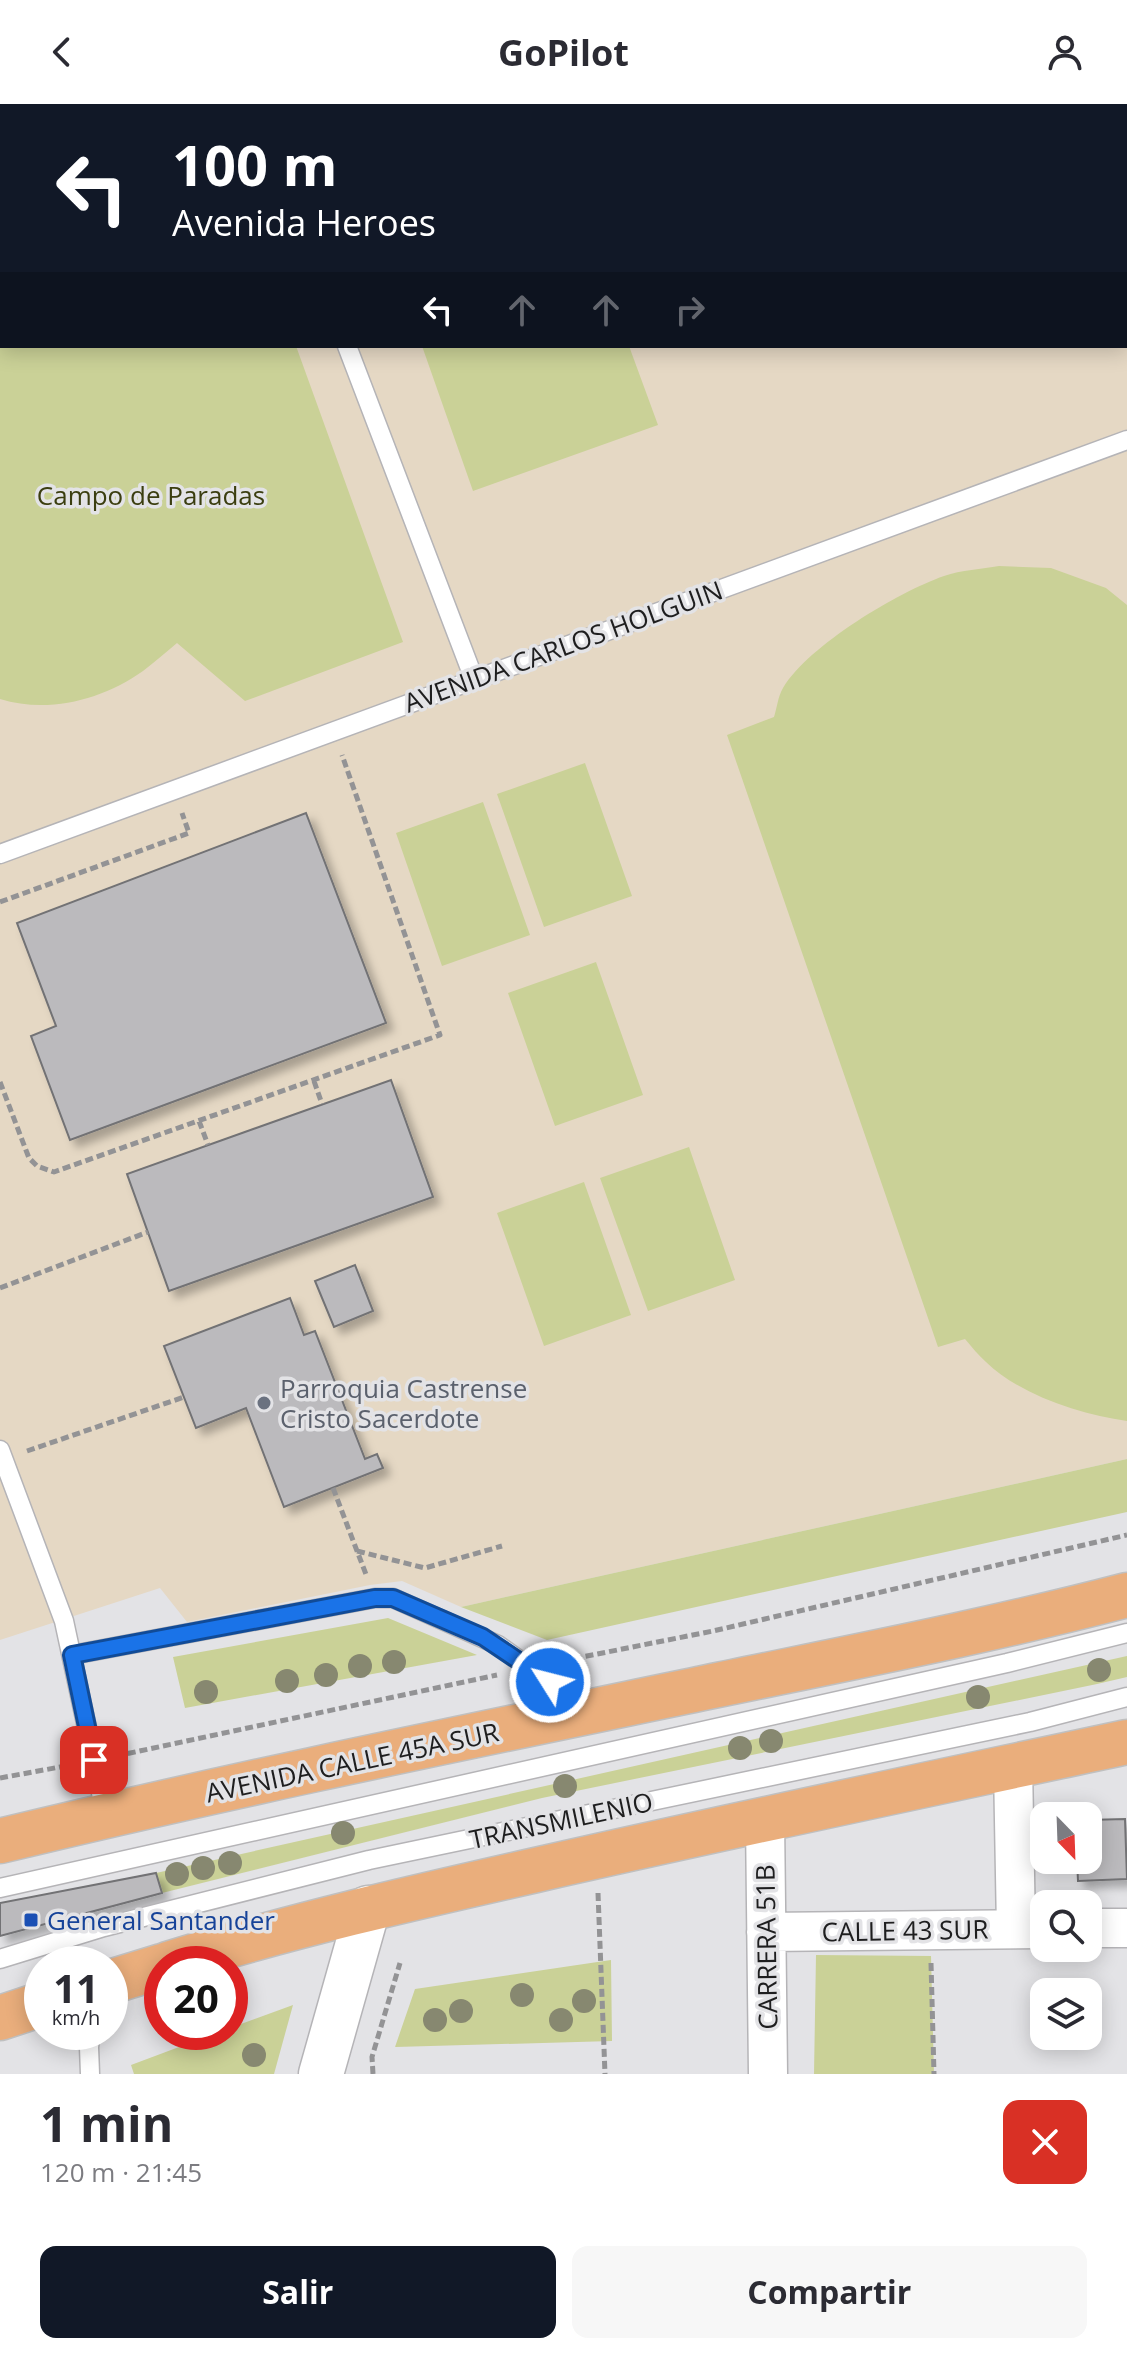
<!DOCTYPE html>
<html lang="es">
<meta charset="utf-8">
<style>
:root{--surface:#fff;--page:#f7f7f7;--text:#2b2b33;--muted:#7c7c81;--accent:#111827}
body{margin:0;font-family:"Open Sans",sans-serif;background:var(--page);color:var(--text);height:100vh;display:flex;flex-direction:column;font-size:30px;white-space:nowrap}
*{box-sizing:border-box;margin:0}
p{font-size:26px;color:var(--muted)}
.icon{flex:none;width:44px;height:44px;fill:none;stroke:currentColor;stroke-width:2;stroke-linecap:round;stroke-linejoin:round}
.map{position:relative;height:1970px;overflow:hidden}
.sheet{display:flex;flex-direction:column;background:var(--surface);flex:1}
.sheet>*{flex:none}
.guide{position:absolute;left:0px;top:0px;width:1128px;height:244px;box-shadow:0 4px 20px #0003;background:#111827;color:#fff;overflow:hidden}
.needle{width:52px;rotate:157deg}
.buttons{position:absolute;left:1030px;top:1698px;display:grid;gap:16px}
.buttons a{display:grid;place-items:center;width:72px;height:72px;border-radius:16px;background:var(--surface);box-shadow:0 4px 20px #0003;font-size:40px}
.speed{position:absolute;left:24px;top:1842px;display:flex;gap:16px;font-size:40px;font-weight:700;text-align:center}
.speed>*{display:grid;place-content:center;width:104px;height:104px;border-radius:50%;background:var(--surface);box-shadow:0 4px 20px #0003;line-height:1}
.speed small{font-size:20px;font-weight:400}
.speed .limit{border:12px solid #d22;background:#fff;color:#111}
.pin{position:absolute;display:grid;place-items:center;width:68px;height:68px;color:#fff;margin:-34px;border-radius:16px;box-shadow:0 4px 12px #0006}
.me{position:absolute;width:88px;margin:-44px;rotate:306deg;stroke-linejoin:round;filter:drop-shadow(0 0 6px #0008)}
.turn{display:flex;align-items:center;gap:28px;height:168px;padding:0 40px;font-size:36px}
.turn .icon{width:104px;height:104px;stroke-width:2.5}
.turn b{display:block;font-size:56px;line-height:68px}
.lanes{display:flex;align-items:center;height:76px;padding:0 40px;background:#0003;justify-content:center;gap:40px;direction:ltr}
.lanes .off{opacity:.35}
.round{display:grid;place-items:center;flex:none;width:84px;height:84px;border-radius:16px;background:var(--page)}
.head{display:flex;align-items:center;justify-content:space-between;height:136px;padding:0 40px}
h1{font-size:48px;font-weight:700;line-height:60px}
.action{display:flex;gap:16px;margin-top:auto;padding:16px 40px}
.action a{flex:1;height:92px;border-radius:16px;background:var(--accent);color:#fff;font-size:32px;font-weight:700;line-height:92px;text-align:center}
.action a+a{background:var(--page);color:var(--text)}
header{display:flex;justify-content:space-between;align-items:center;height:104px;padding:0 40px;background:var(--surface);font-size:36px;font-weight:700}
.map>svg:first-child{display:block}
.education{fill:#e5d8c4;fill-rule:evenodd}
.green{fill:#cad197}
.building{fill:#bbbabd;stroke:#727274;stroke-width:2;filter:url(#shadow)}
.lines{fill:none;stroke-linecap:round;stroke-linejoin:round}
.lane-casing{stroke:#b5b4b7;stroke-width:21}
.street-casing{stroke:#b5b4b7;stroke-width:41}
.secondary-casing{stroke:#b5b4b7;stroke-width:47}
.highway-casing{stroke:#c0c0c0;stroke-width:47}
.path{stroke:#939395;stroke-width:5;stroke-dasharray:8 4;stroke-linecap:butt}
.lane{stroke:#fff;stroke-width:18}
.street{stroke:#fff;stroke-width:38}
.secondary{stroke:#fff;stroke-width:44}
.highway{stroke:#eaae7c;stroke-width:44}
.tree{fill:#878870}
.route-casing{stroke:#114b97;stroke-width:20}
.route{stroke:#1a73e8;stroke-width:14}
.worship-dot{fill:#6b7280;stroke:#e3e3e6;stroke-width:3}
.transit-dot{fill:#1a4fb4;stroke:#e3e3e6;stroke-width:3}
.labels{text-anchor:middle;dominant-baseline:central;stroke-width:7;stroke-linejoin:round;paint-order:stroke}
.park-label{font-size:26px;fill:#3b3e10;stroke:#e3e3e6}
.street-label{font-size:26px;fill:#1e1e1f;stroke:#e3e3e6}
.worship-label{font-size:26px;fill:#5b616d;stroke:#e3e3e6;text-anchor:start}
.transit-label{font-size:26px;fill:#164399;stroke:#e3e3e6;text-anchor:start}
</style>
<header><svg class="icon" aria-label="back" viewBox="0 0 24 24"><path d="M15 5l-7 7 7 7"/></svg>GoPilot<svg class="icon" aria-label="person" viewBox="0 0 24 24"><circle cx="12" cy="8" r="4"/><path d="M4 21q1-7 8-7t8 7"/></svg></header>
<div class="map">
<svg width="1127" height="1970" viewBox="0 0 1127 1970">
<defs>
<filter id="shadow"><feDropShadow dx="7" dy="7" stdDeviation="4" flood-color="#0004"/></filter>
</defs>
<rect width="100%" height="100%" fill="#e3e3e6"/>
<path class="education" d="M0 0H1127V1355L461 1503 402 1477 370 1481 187 1518 160 1484 0 1536ZM2 2H1126V242H2Z"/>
<path class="green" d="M0 0H210V2H2V242H296L403 538 245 597 177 539C166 548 155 558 143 567 102 596 48 610 0 595Z
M331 0H539L540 2H332Z
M422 242H629L658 321 473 387Z
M999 462 1051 464 1106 484 1127 501V1317C1081 1311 1020 1291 986 1258 978 1251 972 1243 965 1235L938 1243 727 631 774 613C777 604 778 592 783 584 809 541 898 488 944 472 961 466 982 465 999 462Z
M585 659 632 792 544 823 497 690Z
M483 698 530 831 442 862 396 729Z
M596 858 643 991 555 1022 508 889Z
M689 1043 735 1176 648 1207 600 1074Z
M584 1078 631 1211 544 1242 497 1109Z
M1127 1355V1408L547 1536 461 1503Z
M388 1514 477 1551 185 1604 173 1553Z
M1127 1552V1573L1097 1580 542 1694 162 1789 156 1769Z
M816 1851 931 1852 934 1970H814Z
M611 1856 612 1937 395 1943 415 1885Z
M293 1901 274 1970H134L131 1961 219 1928H230V1924Z"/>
<path class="building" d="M306 709 386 919 70 1036 31 932 56 922 17 819Z
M391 976 433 1093 169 1187 127 1070Z
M355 1161 373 1207 334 1223 315 1177Z
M290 1194 304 1231 315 1227 365 1355 377 1350 383 1364 284 1403 246 1304 196 1324 164 1242Z
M1125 1715 1127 1775 1078 1777 1077 1756H1088V1716Z
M156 1769 162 1789 0 1832V1799Z"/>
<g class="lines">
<g class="lane-casing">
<path id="lane" d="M255 0 256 2
M347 242 474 575
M0 750 1127 336
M0 1346 64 1517 106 1712
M72 1551 375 1494H393L498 1541 585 1603
M0 1784 1007 1559 1127 1529
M0 1855 104 1823 369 1756 1030 1618 1127 1593
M90 1970 89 1943 91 1928"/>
</g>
<g class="street-casing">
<path id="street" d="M1013 1662 1016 1825
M765 1715 768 1970
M1088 1824H1127
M766 1828 1044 1825"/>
</g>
<g class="secondary-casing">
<path id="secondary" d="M321 1970 368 1804"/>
</g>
<g class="highway-casing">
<path id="highway" d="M0 1737C235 1680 472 1632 708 1583 848 1554 989 1527 1127 1491
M168 1860C289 1822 412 1794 536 1766 733 1721 930 1680 1127 1638
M110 1878 162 1862
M0 1914 42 1900"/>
</g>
<path class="path" d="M0 798 189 729 182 709
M314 977 322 1000
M0 978 29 1054 37 1062 54 1068 440 931 342 651
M199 1017 208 1041
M0 1184 148 1128
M27 1347 184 1293
M333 1384 367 1473
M357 1447 425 1464 502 1442
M562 1557 713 1527 1127 1431
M116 1652 497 1571
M0 1674 71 1661
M598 1789 605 1970
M931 1859 934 1970
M373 1970 372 1953 400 1859"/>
<use href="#lane" class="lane"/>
<use href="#street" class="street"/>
<use href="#secondary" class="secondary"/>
<use href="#highway" class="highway"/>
</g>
<g class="tree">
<circle cx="394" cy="1558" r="12"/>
<circle cx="360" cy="1562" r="12"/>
<circle cx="1099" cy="1566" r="12"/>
<circle cx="326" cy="1571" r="12"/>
<circle cx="287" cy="1577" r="12"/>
<circle cx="206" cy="1588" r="12"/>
<circle cx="978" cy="1593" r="12"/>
<circle cx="771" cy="1637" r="12"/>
<circle cx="740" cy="1644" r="12"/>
<circle cx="565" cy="1682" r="12"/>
<circle cx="343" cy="1729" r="12"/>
<circle cx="230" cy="1759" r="12"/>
<circle cx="203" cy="1764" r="12"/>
<circle cx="177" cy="1770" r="12"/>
<circle cx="522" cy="1891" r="12"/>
<circle cx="584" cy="1897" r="12"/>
<circle cx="461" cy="1907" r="12"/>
<circle cx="435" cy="1916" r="12"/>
<circle cx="561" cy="1916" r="12"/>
<circle cx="254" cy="1951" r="12"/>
</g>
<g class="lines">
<g class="route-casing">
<path id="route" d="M94 1656 72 1551 375 1494H393L483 1533 550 1578"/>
</g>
<use href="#route" class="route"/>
</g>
<circle class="worship-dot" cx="264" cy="1299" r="8"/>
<rect class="transit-dot" x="23" y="1808" width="16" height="16" rx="4"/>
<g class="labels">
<g class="park-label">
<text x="151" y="391">Campo de Paradas</text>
</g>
<g class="street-label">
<text transform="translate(563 542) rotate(-20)">AVENIDA CARLOS HOLGUIN</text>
<text transform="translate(352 1658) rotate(-12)">AVENIDA CALLE 45A SUR</text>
<text transform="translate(561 1716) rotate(-12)">TRANSMILENIO</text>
<text transform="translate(905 1826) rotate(-1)">CALLE 43 SUR</text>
<text transform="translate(766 1843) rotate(-91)">CARRERA 51B</text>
</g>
<g class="worship-label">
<text x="280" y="1284">Parroquia Castrense<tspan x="280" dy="30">Cristo Sacerdote</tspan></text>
</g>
<g class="transit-label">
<text x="47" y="1816">General Santander</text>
</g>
</g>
</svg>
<div class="buttons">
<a><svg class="needle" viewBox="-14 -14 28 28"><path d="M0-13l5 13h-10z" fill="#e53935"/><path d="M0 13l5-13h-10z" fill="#7c7c81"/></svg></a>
<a><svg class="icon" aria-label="search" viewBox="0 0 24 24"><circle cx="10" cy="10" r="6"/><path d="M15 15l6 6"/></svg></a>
<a><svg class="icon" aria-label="layers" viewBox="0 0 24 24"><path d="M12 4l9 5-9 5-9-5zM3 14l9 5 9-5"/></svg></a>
</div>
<div class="speed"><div>11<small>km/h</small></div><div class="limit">20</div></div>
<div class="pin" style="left:94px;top:1656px;background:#d93025"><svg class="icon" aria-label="arrive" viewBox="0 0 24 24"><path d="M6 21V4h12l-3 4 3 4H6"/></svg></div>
<svg class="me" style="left:550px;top:1578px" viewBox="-20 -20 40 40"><circle r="17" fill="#1a73e8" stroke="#fff" stroke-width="3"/><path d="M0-11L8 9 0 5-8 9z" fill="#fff"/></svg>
<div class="guide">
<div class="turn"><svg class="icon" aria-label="left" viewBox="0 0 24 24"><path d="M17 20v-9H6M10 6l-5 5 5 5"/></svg><div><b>100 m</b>Avenida Heroes</div></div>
<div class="lanes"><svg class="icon" aria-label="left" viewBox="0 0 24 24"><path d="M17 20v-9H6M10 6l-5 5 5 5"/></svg><svg class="icon off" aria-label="ahead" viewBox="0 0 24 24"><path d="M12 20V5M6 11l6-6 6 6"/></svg><svg class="icon off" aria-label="ahead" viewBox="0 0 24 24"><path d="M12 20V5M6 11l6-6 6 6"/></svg><svg class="icon off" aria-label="right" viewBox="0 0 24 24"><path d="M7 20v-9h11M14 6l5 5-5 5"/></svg></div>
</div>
</div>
<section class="sheet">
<div class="head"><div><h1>1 min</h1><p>120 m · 21:45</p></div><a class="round" style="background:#d93025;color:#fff"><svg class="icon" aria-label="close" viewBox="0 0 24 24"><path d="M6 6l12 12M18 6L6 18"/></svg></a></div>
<div class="action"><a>Salir</a><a>Compartir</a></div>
</section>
